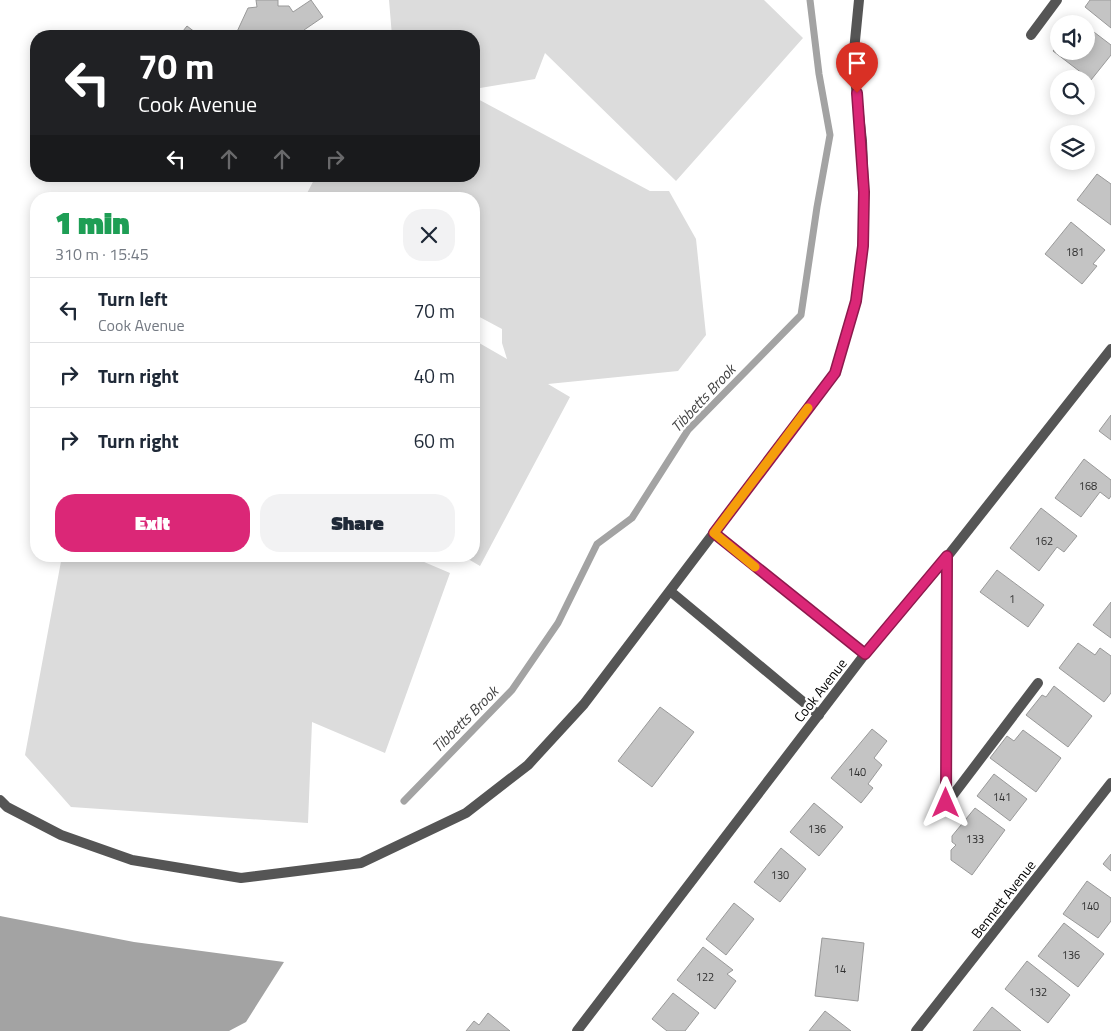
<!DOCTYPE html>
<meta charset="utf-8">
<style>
:root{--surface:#fff;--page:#f2f2f3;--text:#1f2937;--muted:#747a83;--line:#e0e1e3;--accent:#db2777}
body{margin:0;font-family:"Titillium Web",sans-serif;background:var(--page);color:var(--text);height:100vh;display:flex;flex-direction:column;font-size:19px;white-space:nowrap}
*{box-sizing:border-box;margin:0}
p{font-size:16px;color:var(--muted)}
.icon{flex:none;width:28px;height:28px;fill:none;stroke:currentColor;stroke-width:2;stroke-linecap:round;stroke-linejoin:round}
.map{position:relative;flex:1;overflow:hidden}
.details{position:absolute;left:30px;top:192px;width:450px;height:370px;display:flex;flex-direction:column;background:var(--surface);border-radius:20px;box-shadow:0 2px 12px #0003}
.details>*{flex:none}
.hud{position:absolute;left:30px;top:30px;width:450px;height:152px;border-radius:20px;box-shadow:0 2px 12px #0003;background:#202124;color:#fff;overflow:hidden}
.controls{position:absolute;left:1050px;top:15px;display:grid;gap:10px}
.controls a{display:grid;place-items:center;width:45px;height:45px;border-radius:50%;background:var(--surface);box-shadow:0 2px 12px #0003;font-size:25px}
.pin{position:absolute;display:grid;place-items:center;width:42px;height:42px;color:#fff;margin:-51px -21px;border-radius:50% 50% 50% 0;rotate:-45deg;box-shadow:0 0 5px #0007}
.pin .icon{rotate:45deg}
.me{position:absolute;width:55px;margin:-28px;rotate:0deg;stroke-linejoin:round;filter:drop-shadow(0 0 4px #0008)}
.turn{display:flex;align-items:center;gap:18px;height:105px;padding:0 25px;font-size:22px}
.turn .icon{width:65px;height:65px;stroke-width:2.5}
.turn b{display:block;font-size:35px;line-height:42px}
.lanes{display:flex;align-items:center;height:48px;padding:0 25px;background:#0003;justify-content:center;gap:25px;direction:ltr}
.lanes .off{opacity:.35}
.round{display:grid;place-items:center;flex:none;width:52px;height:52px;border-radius:20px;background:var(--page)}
.head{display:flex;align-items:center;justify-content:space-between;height:85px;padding:0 25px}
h1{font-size:30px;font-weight:800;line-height:38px;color:#1e9e55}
.button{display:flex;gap:10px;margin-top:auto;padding:10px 25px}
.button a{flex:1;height:58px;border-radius:20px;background:var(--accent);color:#fff;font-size:20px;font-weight:800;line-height:58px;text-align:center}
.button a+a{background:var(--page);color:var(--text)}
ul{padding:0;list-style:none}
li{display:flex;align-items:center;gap:15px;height:65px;padding:0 25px;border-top:1px solid var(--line)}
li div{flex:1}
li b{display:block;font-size:19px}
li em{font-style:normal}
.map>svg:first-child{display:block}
.green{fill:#dcdcdc}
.water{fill:#a3a3a3}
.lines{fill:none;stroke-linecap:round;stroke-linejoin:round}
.stream{stroke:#a3a3a3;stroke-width:7}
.building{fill:#c4c4c4;stroke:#999}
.service{stroke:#555;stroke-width:10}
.minor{stroke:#555;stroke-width:10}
.route-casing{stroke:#8e194d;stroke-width:12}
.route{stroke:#db2777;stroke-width:9}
.slow{stroke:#f59e0b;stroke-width:9}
.labels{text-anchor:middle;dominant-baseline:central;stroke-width:5;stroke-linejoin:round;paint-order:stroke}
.number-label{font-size:11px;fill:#313131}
.street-label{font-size:14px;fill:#000;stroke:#fff}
.water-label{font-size:15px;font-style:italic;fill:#444;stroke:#fff}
</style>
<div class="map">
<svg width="1111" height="1031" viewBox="0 0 1111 1031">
<rect width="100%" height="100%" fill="#fff"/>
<path class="green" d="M389 0H764L803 38 676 181 545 53 535 79 474 89V36H392Z
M474 97 650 191H669L696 239 706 335 678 371 548 384 570 397 480 566 463 556H474V340L507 359 502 343V329L474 314V199H304L316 176H474Z
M62 556H410L450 573 385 753 312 722 308 823 71 807 25 755Z"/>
<path class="water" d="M0 916 134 942 284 962 246 1022 229 1031H0Z"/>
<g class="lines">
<path class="stream" d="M404 801 512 690 558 623 597 544 632 518 688 430 801 315 817 207 830 135 819 74 810 0"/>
</g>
<path class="building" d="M256 0H278V6H289L293 12 311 0 323 17 304 30 307 36H235L248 8 257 7Z
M1090 0H1111V28L1085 7Z
M187 26 200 36H179Z
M1086 26 1111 45V55L1091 80 1053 51 1059 44V51H1086Z
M1097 174 1111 184V225L1077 200Z
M1071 222 1105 250 1093 264 1097 266 1082 284 1045 254Z
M1111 415V440L1099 431Z
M1084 459 1111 480V496L1109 499 1100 492 1081 517 1055 498Z
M1041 508 1077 536 1064 552 1057 547 1039 571 1010 548Z
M997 570 1044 605 1028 627 980 592Z
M1111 602V638L1093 625Z
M1078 643 1095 655 1100 648 1111 656V693L1104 702 1059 668Z
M1054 686 1092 716 1068 747 1026 715 1042 695 1046 697Z
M660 707 694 732 652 787 618 761Z
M872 729 887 741 874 758 882 765 868 784 873 788 861 803 831 778Z
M1023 730 1061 758 1036 792 990 758 1007 736 1014 741Z
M994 774 1027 799 1010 821 977 796Z
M814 803 843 827 819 856 790 832Z
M975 808 1005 830 972 875 951 860V850L956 845 952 842V836Z
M781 848 806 869 780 902 754 882Z
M1111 854V871L1103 864Z
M1087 881 1111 898V921L1098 938 1063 914Z
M734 903 754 919 726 955 706 939Z
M1064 923 1104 954 1078 987 1038 956Z
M822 938 864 943 858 1001 815 996Z
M703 947 733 970 727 974 736 981 715 1009 677 980Z
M1027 961 1070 995 1048 1023 1005 989Z
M673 993 699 1013 685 1031H667L652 1019Z
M992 1007 1021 1031H973Z
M825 1011 851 1031H809Z
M488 1013 510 1031H466L474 1021 479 1025Z"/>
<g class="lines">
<path class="service" d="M714 533 865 654
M670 591 819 715
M0 800 7 807 61 835 132 860 241 878 361 863 466 813 528 765 584 704 835 373 856 301 863 246 864 192 862 141 853 61 859 0
M947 803 1038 683"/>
<path class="minor" d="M1031 35 1057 0
M947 803V557
M577 1031 865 654 947 557 1111 349
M916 1031 1111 783"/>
</g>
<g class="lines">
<g class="route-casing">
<path id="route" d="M857 93 864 192 863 246 856 301 835 373 714 533 865 654 947 556 946 803"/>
</g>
<use href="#route" class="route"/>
<path class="slow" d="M755 567 714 533 808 408"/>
</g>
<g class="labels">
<g class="number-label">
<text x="1075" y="252">181</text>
<text x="1088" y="486">168</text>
<text x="1044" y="541">162</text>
<text x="1012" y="599">1</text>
<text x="857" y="772">140</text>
<text x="1002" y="797">141</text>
<text x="817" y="829">136</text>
<text x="975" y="839">133</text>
<text x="780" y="875">130</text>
<text x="1090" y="906">140</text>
<text x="1071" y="955">136</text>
<text x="840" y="969">14</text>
<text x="705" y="977">122</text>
<text x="1038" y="992">132</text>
</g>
<g class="street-label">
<text transform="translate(820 690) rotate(-52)">Cook Avenue</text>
<text transform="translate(1003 899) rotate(-52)">Bennett Avenue</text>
</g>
<g class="water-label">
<text transform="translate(703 398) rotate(-47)">Tibbetts Brook</text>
<text transform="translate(465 719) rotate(-45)">Tibbetts Brook</text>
</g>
</g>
</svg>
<div class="controls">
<a><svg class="icon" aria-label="sound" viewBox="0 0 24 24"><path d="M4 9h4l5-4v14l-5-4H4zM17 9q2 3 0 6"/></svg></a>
<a><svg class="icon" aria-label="search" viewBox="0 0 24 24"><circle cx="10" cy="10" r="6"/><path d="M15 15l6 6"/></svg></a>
<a><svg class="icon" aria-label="layers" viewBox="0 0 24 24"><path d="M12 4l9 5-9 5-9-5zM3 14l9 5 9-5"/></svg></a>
</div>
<div class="pin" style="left:857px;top:93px;background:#d93025"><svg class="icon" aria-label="arrive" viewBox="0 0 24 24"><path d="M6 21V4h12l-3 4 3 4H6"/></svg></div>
<svg class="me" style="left:946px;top:803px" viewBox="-20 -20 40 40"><path d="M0-17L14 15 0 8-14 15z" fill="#db2777" stroke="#fff" stroke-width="4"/></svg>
<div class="hud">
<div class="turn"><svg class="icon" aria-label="left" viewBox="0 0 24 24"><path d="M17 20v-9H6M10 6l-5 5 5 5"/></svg><div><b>70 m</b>Cook Avenue</div></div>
<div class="lanes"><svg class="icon" aria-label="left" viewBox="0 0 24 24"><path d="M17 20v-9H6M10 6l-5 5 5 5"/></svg><svg class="icon off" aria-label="ahead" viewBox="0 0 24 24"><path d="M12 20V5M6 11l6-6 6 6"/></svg><svg class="icon off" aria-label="ahead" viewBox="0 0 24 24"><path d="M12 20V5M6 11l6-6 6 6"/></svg><svg class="icon off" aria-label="right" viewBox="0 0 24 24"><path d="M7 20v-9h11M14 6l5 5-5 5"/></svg></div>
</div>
<section class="details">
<div class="head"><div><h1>1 min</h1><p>310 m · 15:45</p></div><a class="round"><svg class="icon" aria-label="close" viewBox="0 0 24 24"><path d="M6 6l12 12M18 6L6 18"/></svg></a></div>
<ul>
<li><svg class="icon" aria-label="left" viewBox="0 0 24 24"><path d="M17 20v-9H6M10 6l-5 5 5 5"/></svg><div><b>Turn left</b><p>Cook Avenue</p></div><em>70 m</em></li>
<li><svg class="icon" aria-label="right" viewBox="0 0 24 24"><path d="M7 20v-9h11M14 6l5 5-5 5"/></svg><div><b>Turn right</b></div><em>40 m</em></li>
<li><svg class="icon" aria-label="right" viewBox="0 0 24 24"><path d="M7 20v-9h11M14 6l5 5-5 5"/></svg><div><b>Turn right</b></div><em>60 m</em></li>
</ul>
<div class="button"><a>Exit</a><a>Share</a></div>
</section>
</div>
